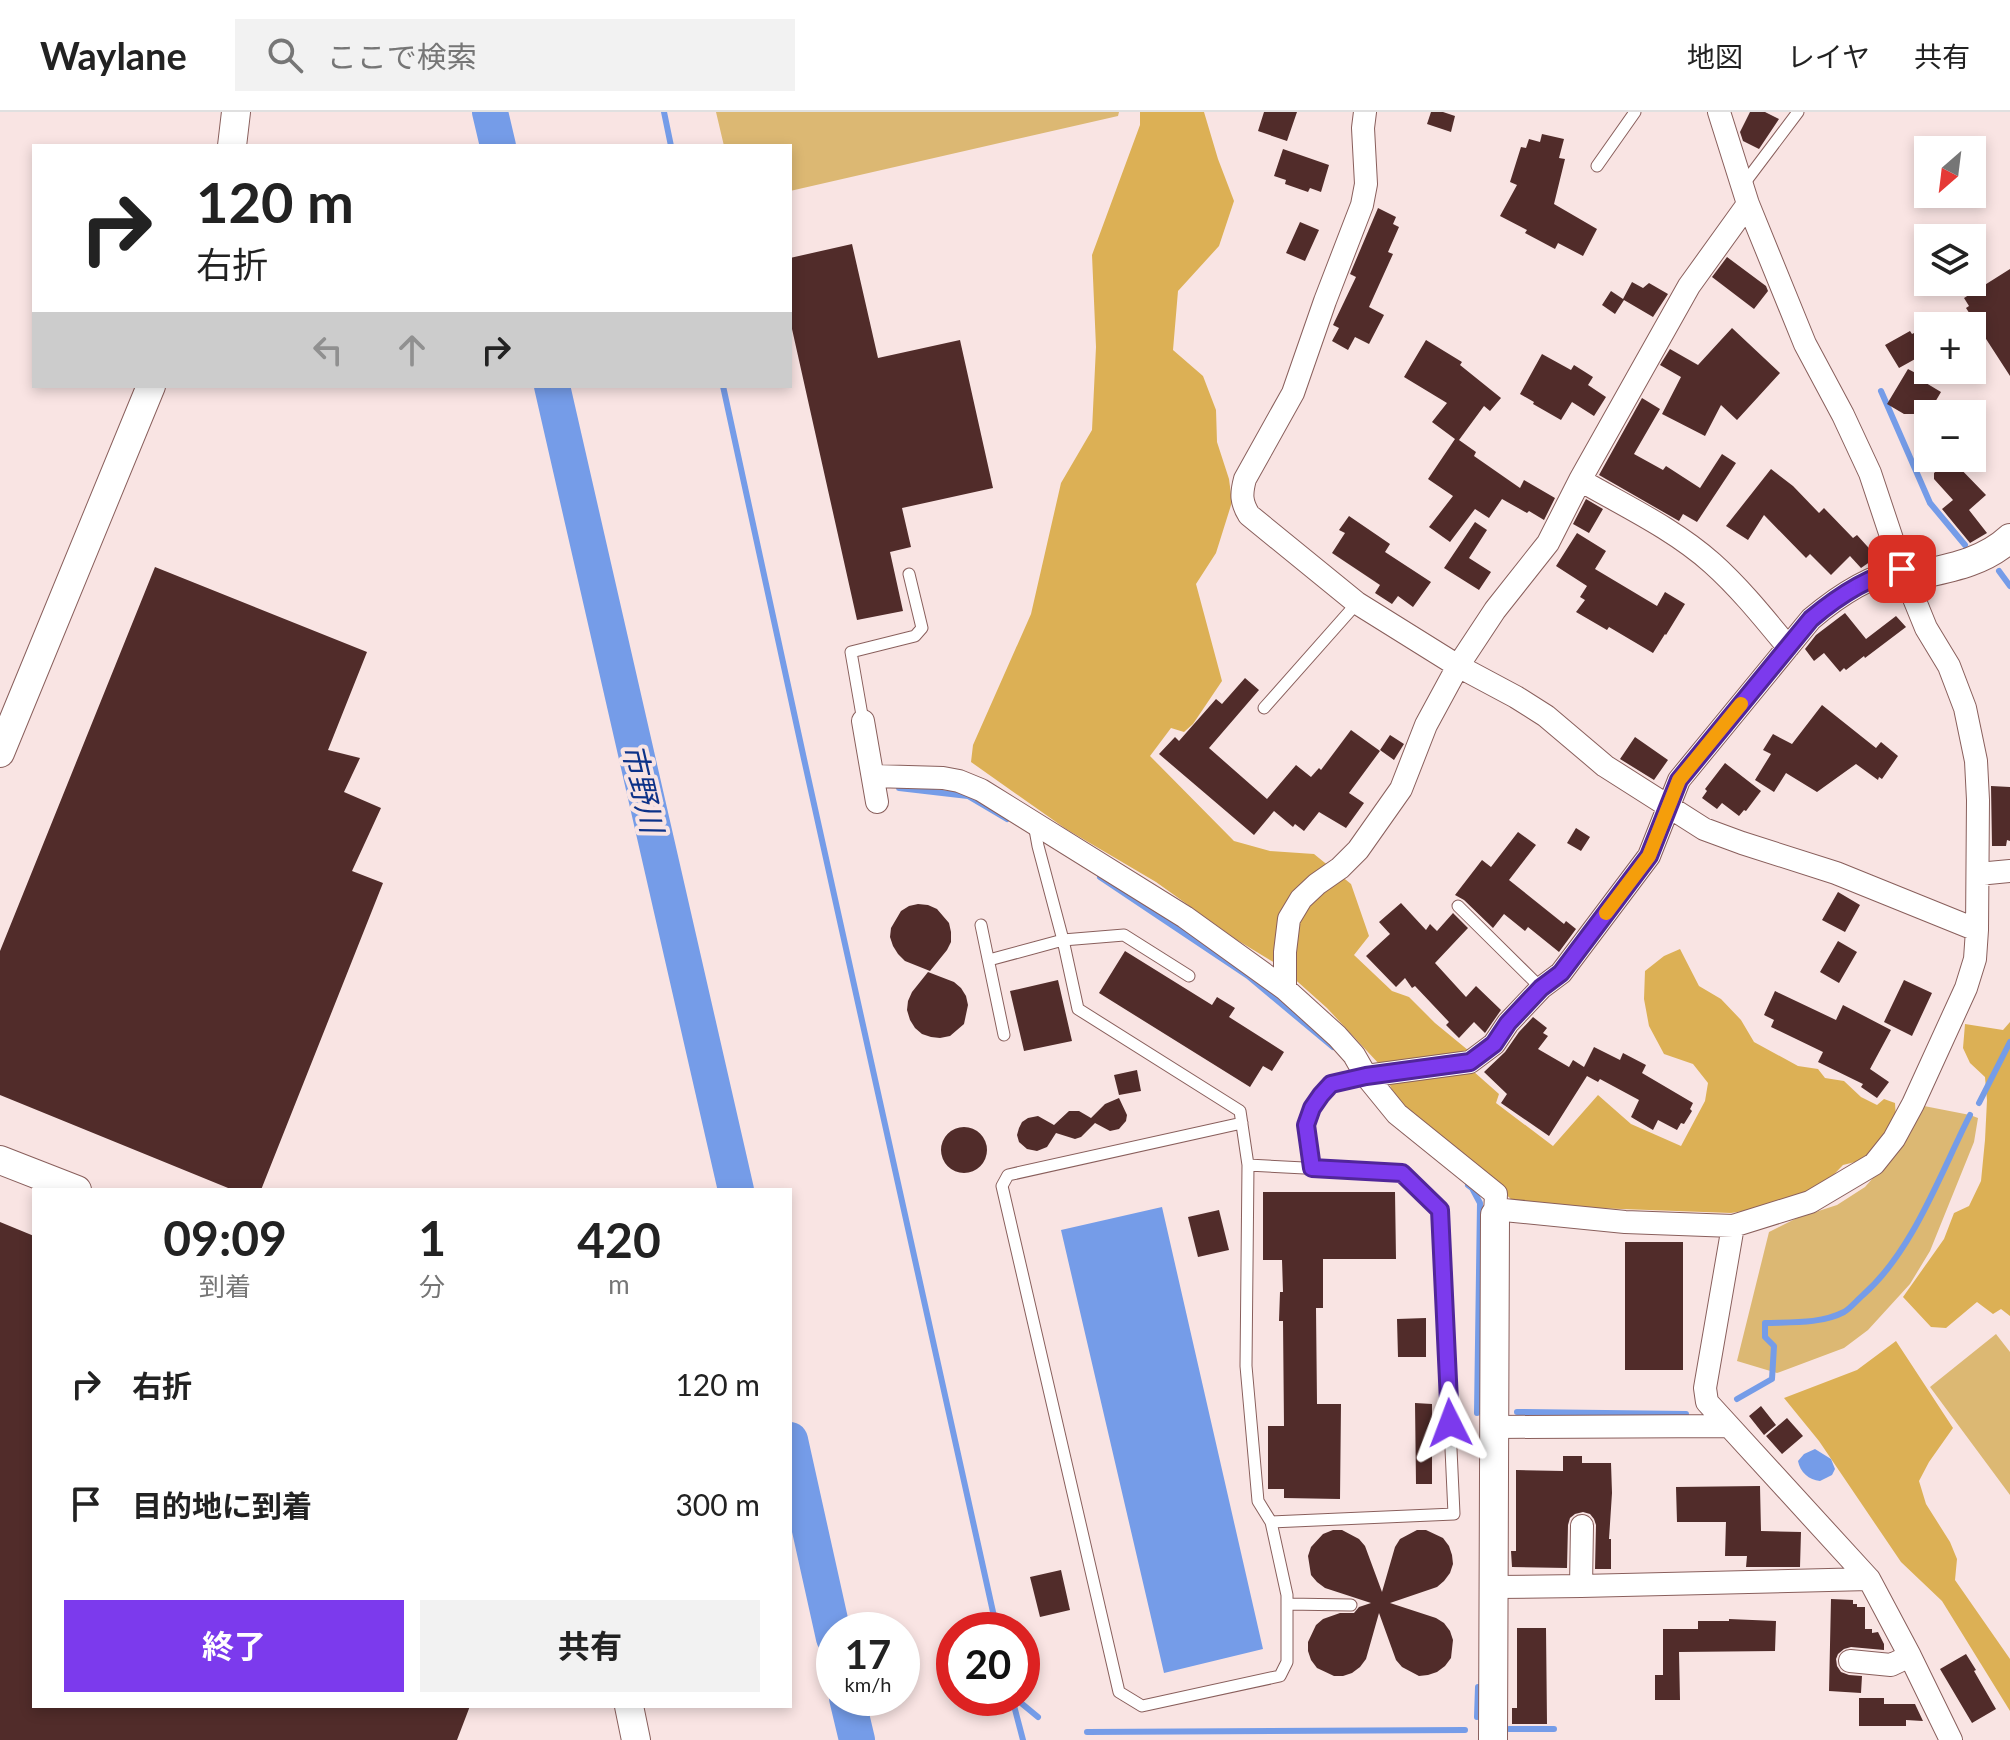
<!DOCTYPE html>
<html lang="ja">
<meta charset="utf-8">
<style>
:root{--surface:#fff;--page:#f2f2f2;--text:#222;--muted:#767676;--line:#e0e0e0;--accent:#7c3aed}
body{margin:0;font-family:Lato,"Noto Sans JP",sans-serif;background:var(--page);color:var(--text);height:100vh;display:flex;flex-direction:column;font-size:30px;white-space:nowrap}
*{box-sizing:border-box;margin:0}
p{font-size:26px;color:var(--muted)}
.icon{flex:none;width:44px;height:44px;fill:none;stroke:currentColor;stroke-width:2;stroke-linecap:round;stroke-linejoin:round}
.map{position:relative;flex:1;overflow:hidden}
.side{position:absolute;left:32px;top:1076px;width:760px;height:520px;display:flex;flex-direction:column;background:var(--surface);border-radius:0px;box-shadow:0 4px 12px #0003}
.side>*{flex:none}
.top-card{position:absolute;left:32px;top:32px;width:760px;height:244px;border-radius:0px;box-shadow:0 4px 12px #0003;background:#fff;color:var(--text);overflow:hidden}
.needle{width:52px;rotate:208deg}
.fabs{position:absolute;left:1914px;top:24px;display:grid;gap:16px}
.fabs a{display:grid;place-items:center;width:72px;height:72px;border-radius:0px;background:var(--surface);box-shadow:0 4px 12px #0003;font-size:40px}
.speed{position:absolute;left:816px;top:1500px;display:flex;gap:16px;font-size:40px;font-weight:700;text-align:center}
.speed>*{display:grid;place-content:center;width:104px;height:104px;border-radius:50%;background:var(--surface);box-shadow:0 4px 12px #0003;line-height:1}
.speed small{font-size:20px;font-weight:400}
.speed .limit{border:12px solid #d22;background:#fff;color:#111}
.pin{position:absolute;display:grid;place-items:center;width:68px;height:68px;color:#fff;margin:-34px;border-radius:16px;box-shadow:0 4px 12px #0006}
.me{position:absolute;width:88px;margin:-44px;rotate:357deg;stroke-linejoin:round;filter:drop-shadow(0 0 6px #0008)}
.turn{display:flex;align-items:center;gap:28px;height:168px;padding:0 32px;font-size:36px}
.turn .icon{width:104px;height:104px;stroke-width:2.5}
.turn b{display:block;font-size:56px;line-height:68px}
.lanes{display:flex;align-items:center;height:76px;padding:0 32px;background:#0003;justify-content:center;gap:40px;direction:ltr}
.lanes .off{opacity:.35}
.eta{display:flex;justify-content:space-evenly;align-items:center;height:136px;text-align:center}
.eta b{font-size:48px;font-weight:700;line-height:56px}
.cta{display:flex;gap:16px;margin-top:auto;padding:16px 32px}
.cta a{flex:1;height:92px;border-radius:0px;background:var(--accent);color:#fff;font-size:32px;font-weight:700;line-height:92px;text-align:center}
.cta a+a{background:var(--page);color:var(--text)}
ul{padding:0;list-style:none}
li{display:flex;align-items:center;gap:24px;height:120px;padding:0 32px}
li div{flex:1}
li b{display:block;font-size:30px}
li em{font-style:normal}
header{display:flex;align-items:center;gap:48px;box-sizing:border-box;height:112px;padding:0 40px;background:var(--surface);border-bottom:2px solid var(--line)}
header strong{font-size:38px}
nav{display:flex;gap:44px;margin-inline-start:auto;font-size:28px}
.search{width:560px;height:72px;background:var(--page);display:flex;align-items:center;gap:20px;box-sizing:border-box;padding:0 28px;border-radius:0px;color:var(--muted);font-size:30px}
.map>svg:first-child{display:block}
.green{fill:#dcb873}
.forest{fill:#dcb055}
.water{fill:#759ce8}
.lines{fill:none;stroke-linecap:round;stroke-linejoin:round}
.stream{stroke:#759ce8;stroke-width:6}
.river{stroke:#759ce8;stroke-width:36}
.building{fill:#512c2a}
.service-casing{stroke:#895f5c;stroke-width:13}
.minor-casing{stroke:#895f5c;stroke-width:24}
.tertiary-casing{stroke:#895f5c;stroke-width:30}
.service{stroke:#fff;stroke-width:11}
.minor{stroke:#fff;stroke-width:22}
.tertiary{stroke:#fff;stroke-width:28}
.route-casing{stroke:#51269a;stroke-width:20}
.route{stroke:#7c3aed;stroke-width:14}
.slow{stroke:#f59e0b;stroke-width:14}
.labels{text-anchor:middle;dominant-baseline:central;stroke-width:8;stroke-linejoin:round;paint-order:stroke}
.water-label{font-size:30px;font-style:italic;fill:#0d3288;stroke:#f9e4e3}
</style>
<header>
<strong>Waylane</strong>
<div class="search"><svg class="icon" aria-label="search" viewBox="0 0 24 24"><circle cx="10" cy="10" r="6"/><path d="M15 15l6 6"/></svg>ここで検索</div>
<nav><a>地図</a><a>レイヤ</a><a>共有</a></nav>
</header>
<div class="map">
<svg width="2010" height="1628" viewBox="0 0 2010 1628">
<rect width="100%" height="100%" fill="#f9e4e3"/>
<path class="green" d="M716 0H1119L1118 4 790 79V34H724Z
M1924 994 1970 1003 1978 1006 1974 1030 1930 1139 1910 1172 1868 1218 1844 1236 1777 1261 1737 1249 1769 1120 1797 1106 1837 1093 1865 1075 1903 1032Z
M1996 1222 2010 1240V1383L1930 1275Z"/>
<path class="forest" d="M1140 0H1204L1218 47 1234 89 1219 134 1178 179 1173 238 1203 264 1216 298 1217 330 1229 367 1232 390 1216 441 1196 472 1222 569 1193 612 1184 620 1171 616 1150 644 1234 729 1270 739 1314 742 1351 772 1369 824 1354 843 1392 879 1409 885 1435 911 1480 948 1473 959 1499 982 1496 991 1553 1034 1598 983 1631 1012 1681 1034 1705 989 1708 971 1693 952 1664 942 1649 914 1644 887 1645 859 1664 844 1680 837 1699 874 1721 887 1741 908 1754 930 1798 954 1818 957 1825 966 1844 969 1861 985 1877 993 1884 987 1895 991 1896 1007 1871 1046 1843 1053 1818 1079 1767 1095 1731 1101 1540 1094 1512 1088 1453 1034 1400 994 1380 953 1327 896 1280 854 1237 828 1156 770 1066 717 971 650 973 633 1031 502 1061 371 1092 318 1096 235 1092 143 1140 13Z
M2010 910V1204L2001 1197 1993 1202 1977 1190 1946 1216 1931 1215 1903 1185 1944 1127 1954 1101 1969 1094 1981 1069 1985 1028 1987 988 1985 965 1970 951 1963 936 1965 912 2003 918Z
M1896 1229 1953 1316 1929 1350 1919 1369 1926 1392 1950 1430 1957 1447 1955 1468 2010 1547V1599L1942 1489 1901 1450 1819 1329 1784 1286 1857 1258Z"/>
<path class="water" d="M1162 1095 1263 1537 1164 1561 1061 1118Z
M1815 1337 1831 1347 1835 1357 1832 1363 1820 1369C1809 1368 1800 1360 1798 1349L1804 1342Z"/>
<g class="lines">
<path class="stream" d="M664 0 671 34
M723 274 804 647 997 1518
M1881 279 1930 391 1965 433
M1999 459 2010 474
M899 676 968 684 1007 707
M1100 765 1248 864 1333 935
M1979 991 2010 930
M1468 1073 1472 1076 1480 1091 1477 1301
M1737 1287 1772 1267 1774 1234 1765 1225V1211C1791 1210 1821 1212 1844 1200 1851 1196 1857 1188 1863 1183 1913 1139 1940 1062 1970 1003
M1517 1300 1686 1302
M1012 1586 1023 1628
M1015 1586 1038 1605
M1477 1605 1478 1575
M1509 1617H1554
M1087 1620 1465 1618"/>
<path class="river" d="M490 0 498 34
M552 274 736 1078
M790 1328 834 1526
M847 1586 857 1628"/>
</g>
<path class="building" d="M1264 0H1297L1287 29 1258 19Z
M1431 0H1443L1455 4 1451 20 1427 12Z
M1750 0H1765L1779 7 1759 37 1743 29 1740 20Z
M1542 22 1564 27 1559 46 1565 47 1554 92 1597 117 1583 144 1558 131 1555 137 1525 121 1527 118 1500 104 1517 73 1510 70 1521 35 1526 36 1529 27 1540 30Z
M1283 37 1329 53 1321 80 1310 76 1308 80 1285 72 1286 68 1274 64Z
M1378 96 1396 105 1393 112 1399 115 1388 140 1393 142 1369 195 1384 203 1369 232 1355 225 1348 238 1332 229 1339 216 1333 213 1356 165 1350 162Z
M1300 110 1319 118 1305 149 1286 141Z
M852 132 878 246 960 228 993 376 902 396 911 435 890 440 903 499 857 508 790 208V146Z
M1727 145 1766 174 1768 179 1754 197 1712 165Z
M2010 157V264L1966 196 1969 194 1964 186Z
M1632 170 1643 176 1649 171 1668 182 1653 205 1624 188 1615 202 1602 193 1611 179 1623 187Z
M1732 216 1780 261 1737 308 1721 293 1705 324 1662 302 1681 265 1660 253 1670 237 1698 253Z
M1910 219 1912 222 1914 221 1926 241 1899 256 1885 233Z
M1426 228 1462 250 1460 253 1501 286 1490 299 1484 294 1459 328 1476 340 1474 344 1520 376 1524 368 1555 386 1544 408 1529 399 1527 401 1502 387 1489 406 1475 397 1450 430 1429 415 1453 384 1428 367 1455 327 1432 310 1447 291 1404 265Z
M1542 242 1571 258 1574 253 1593 265 1588 273 1606 285 1594 304 1572 290 1561 308 1533 292 1534 290 1520 282Z
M1908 257 1923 265 1921 268 1941 280 1928 302H1904L1887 292Z
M1642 286 1660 297 1634 342 1663 358 1666 354 1700 376 1722 342 1736 351 1697 410 1683 402 1679 409 1599 363Z
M1947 349H1953L1986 383 1969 398 1987 421 1970 431 1942 397 1953 388 1934 367V361Z
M1771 357 1793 374 1819 401 1824 396 1853 426 1857 423 1877 445 1861 456 1850 444 1831 463 1810 442 1806 446 1764 403 1748 428 1726 414Z
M1586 387 1603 397 1589 421 1573 412Z
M1349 404 1390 432 1385 440 1431 470 1413 495 1398 484 1392 492 1375 481 1380 473 1332 441 1345 421 1339 418Z
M1475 410 1487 418 1469 446 1491 460 1479 478 1444 456Z
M1577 421 1606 439 1595 457 1657 494 1665 480 1685 492 1666 523 1665 522 1653 541 1609 515 1607 518 1576 500 1585 488 1580 485 1587 474 1556 454Z
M155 455 367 540 328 638 360 646 344 680 381 696 352 759 383 771 261 1078H233L0 983V839Z
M1845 501 1866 527 1896 504 1906 515 1865 546 1864 544 1846 558 1844 556 1840 560 1824 541 1814 549 1805 537 1816 523Z
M1245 566 1259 578 1209 636 1267 687 1296 653 1311 665 1319 656 1321 658 1351 618 1380 639 1349 681 1364 691 1346 716 1319 700 1304 719 1295 712 1293 715 1274 699 1254 723 1159 642 1175 625 1179 629 1216 587 1222 592Z
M1822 593 1876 636 1881 630 1898 644 1882 667 1879 665 1878 668 1856 652 1817 680 1786 661 1774 680 1755 668 1771 642 1763 638 1773 622 1792 632Z
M1390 623 1404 632 1394 648 1380 638Z
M1635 625 1668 648 1654 668 1620 647Z
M1725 651 1761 679 1746 699 1744 698 1739 704 1722 691 1717 697 1702 686 1707 679 1705 677Z
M1991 674 2010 675V729L2007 728 2006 734H1992Z
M1576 716 1590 725 1581 739 1567 731Z
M1518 720 1536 733 1509 768 1564 812 1566 809 1576 817 1559 840 1528 815 1525 819 1504 802 1493 816 1464 788 1455 783 1482 748 1491 755Z
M1838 780 1860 793 1845 820 1822 808Z
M1401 791 1426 818 1430 812 1437 819 1453 801 1468 816 1435 851 1466 885 1476 874 1501 898 1485 921 1474 910 1459 926 1446 913 1449 910 1415 874 1412 876 1405 866 1396 875 1366 844 1390 822 1379 810Z
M918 792 928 793 937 797 949 811 951 820V830L947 838 930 859 905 849 898 842 893 834 890 825 891 816 901 799 909 794Z
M1838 829 1857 840 1839 871 1820 860Z
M1125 839 1212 893 1217 885 1235 896 1229 905 1284 940 1272 959 1263 954 1250 975 1099 881Z
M928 860 954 870 961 876 966 884 968 893 964 912 950 924 940 926 931 925 922 922 915 916 910 908 907 898 908 889 912 880Z
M1058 868 1072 929 1024 939 1010 879Z
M1904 868 1932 881 1912 924 1884 910Z
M1775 879 1836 908 1843 893 1891 918 1870 957 1889 970 1877 986 1861 975 1863 972 1818 950 1823 940 1771 915 1774 908 1764 903Z
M1533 905 1547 916 1543 921 1548 924 1538 937 1569 955 1573 948 1584 955 1594 935 1620 948 1623 941 1646 953 1642 961 1693 991 1690 997 1692 999 1684 1012 1681 1011 1677 1018 1658 1008 1653 1018 1631 1005 1639 988 1600 967 1598 970 1587 964 1549 1024 1501 991 1507 982 1484 960 1505 940 1519 920Z
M1137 958 1141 979 1119 983 1114 963Z
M1119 986 1127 1003 1126 1009 1119 1017 1110 1019 1095 1011 1081 1025 1075 1027 1056 1021 1047 1035 1037 1039 1027 1037 1019 1030 1017 1023 1019 1016 1022 1010 1028 1006 1038 1004 1054 1013 1069 999H1079L1091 1006 1105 992Z
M941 1038a23 23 0 1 1 46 0a23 23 0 1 1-46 0Z
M1263 1080H1395L1396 1147H1323V1196H1316L1317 1292H1341L1340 1387 1284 1386V1377H1268V1314H1284L1283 1209H1279L1280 1180H1283L1282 1148H1263Z
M1219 1098 1229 1138 1198 1145 1188 1105Z
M0 1110 34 1124V1594H470L457 1628H0Z
M1625 1130H1683V1258H1625Z
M1426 1206V1245H1398L1397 1207Z
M1415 1291 1432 1292V1372H1416Z
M1761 1294 1776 1313 1764 1323 1749 1304Z
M1787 1306 1803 1324 1782 1342 1766 1324Z
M1563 1344H1582V1351H1611L1612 1381 1609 1427H1611V1457H1595L1596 1413 1594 1407 1590 1402 1583 1400 1575 1402 1570 1406 1568 1413 1567 1456 1512 1455 1511 1439H1516V1358L1563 1359Z
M1760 1374 1761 1419 1801 1420 1800 1455H1746L1747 1444H1725L1726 1410H1677L1676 1375Z
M1333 1418H1342L1359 1427 1365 1434 1382 1480 1395 1435 1400 1427 1417 1418H1426L1443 1426 1449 1434 1452 1443 1453 1452 1450 1461 1444 1469 1437 1475 1390 1491 1436 1506 1444 1511 1450 1519 1453 1528 1451 1546 1445 1554 1437 1560 1428 1563 1419 1564 1402 1555 1396 1548 1379 1501 1366 1547 1360 1555 1352 1561 1343 1564H1334L1317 1556 1311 1548 1308 1539V1530L1316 1513 1323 1507 1340 1501H1354L1359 1495 1371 1491 1325 1476 1317 1470 1311 1463 1308 1444 1311 1435 1323 1422Z
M1061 1458 1070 1498 1040 1505 1030 1465Z
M1831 1487 1853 1488V1492H1857V1495H1865V1517H1872V1521L1878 1520 1884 1532V1538L1851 1535 1844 1537 1838 1542 1836 1547 1837 1554 1841 1560 1849 1563 1862 1564 1861 1581 1829 1579Z
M1729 1507 1776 1509 1775 1539 1679 1540 1680 1588H1655V1563H1663V1517H1698V1509H1729Z
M1517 1516H1546L1547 1612H1512V1596H1517Z
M1966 1542 1976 1558 1974 1559 1996 1597 1972 1611 1940 1557Z
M1859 1586H1884V1592H1915L1923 1609 1906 1608V1614H1859Z"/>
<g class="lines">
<g class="service-casing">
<path id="service" d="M1597 54 1635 0
M1743 73 1798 0
M1264 596 1357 491
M863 609 851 540 915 524 922 516 909 462
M1034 712 1038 734 1063 828 1078 897 1240 999 1248 1053 1246 1254 1258 1389 1271 1410 1287 1483V1550L1280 1564 1142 1594 1119 1580 1002 1074 1008 1063 1242 1011
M1458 794 1541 876
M981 813 1004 923
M989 848 1063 828 1124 823 1189 864
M1248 1053 1402 1061 1440 1098 1454 1402 1271 1410
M1312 1056 1306 1013 1312 996 1321 983 1331 972 1366 964
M1287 1492 1351 1493"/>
</g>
<g class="minor-casing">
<path id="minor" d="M1365 0 1363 16 1366 72 1362 93 1325 189 1293 281 1245 367C1241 382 1241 390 1249 403L1357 491 1458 554 1516 585 1546 604 1605 654 1704 717 1742 731 1836 761 1977 818
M1580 368C1625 394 1674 417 1712 451 1740 476 1764 506 1788 535
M863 609 877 690
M873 664 943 666 959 669 981 678 1185 805 1285 877 1337 924 1354 943 1366 964 1397 1002 1496 1082 1495 1103 1504 1098 1625 1110 1733 1114 1810 1090 1874 1052 1894 1027 1913 992 1966 876 1975 847 1977 818 1978 688 1976 649 1965 596 1949 554 1926 516 1902 457 1870 361 1843 303 1805 232 1748 92 1719 0
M1978 762 2010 759
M1285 877V840L1289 807 1301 787 1317 772 1340 756 1358 738 1401 677 1426 613 1458 554 1495 498 1548 431 1580 368 1689 174 1748 92
M1366 964 1470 950 1494 932 1508 911 1541 876 1561 861 1649 744 1679 668 1811 507C1837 485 1868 464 1902 457
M1733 1114 1705 1276 1707 1290 1869 1467 1910 1544 1951 1628
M1495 1315 1729 1314
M1581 1474 1582 1414
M1494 1475 1581 1474 1869 1467
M1850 1549 1891 1553 1910 1544"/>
</g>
<g class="tertiary-casing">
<path id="tertiary" d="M232 34 236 0
M1905 466C1942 457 1981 453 2010 426
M0 641 151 274
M0 1048 77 1078
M629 1594 636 1628
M1493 1628 1495 1103"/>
</g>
<use href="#service" class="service"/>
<use href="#minor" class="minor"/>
<use href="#tertiary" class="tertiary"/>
</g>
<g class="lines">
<g class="route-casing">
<path id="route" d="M1450 1311 1440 1098 1402 1061 1312 1056 1306 1013 1312 996 1321 983 1331 972 1366 964 1470 950 1494 932 1508 911 1541 876 1561 861 1649 744 1679 668 1811 507C1837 485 1868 464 1902 457"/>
</g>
<use href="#route" class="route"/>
<path class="slow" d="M1606 801 1649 744 1679 668 1741 592"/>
</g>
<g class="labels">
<g class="water-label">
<text transform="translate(644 676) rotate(77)">市野川</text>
</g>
</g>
</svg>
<div class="fabs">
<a><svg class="needle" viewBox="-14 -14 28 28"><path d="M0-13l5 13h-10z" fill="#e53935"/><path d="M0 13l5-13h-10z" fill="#767676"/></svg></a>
<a><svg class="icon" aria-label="layers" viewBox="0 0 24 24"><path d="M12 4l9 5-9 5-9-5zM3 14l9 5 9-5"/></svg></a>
<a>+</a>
<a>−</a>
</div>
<div class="speed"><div>17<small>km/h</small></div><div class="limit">20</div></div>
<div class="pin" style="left:1902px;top:457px;background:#d93025"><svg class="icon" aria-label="arrive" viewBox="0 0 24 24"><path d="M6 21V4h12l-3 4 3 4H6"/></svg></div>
<svg class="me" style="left:1450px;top:1311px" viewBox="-20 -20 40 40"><path d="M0-17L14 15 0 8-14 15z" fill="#7c3aed" stroke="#fff" stroke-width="4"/></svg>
<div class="top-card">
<div class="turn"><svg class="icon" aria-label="right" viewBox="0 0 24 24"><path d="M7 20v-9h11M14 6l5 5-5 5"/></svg><div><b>120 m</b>右折</div></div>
<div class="lanes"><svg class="icon off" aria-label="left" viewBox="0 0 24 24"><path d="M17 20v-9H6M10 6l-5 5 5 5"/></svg><svg class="icon off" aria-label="ahead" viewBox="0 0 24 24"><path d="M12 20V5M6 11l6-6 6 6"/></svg><svg class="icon" aria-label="right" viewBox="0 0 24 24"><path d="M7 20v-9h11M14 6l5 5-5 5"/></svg></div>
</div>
<section class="side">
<div class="eta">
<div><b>09:09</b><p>到着</p></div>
<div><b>1</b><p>分</p></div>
<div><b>420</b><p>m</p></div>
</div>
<ul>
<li><svg class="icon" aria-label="right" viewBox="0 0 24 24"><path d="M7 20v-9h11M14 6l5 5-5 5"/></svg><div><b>右折</b></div><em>120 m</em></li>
<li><svg class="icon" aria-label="arrive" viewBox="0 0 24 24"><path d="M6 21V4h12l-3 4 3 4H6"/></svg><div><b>目的地に到着</b></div><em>300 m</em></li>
</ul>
<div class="cta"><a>終了</a><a>共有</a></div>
</section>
</div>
